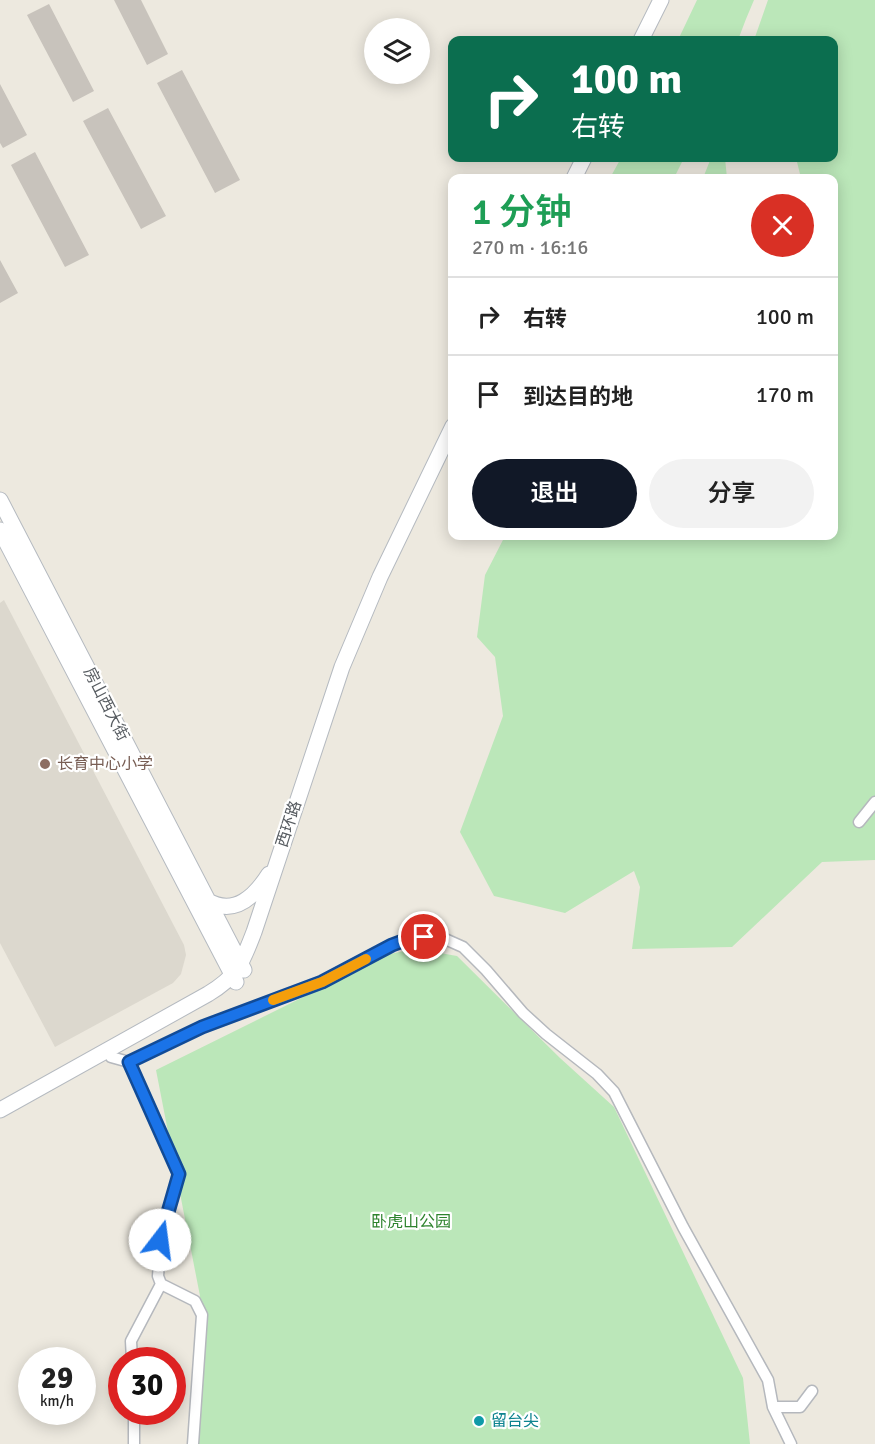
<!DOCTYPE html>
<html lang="zh">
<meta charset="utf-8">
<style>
:root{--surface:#fff;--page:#f2f2f2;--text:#222;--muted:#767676;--line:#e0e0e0;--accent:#111827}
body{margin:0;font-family:Signika,"Noto Sans SC",sans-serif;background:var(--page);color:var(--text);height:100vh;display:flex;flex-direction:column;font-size:22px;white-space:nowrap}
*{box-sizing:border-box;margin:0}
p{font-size:20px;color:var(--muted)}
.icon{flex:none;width:33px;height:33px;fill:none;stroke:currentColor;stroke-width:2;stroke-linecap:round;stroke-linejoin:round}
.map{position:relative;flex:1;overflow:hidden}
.drawer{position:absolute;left:448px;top:174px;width:390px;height:366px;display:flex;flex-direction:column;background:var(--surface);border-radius:12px;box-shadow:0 3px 15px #0003}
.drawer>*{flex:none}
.banner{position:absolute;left:448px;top:36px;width:390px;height:126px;border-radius:12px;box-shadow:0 3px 15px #0003;background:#0b6e4f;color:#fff;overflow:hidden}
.fabs{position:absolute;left:364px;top:18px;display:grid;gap:12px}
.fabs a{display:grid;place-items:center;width:66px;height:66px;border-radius:50%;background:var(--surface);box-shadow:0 3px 15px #0003;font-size:30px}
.speed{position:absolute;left:18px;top:1347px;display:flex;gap:12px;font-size:30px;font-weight:700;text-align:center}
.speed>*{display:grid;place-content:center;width:78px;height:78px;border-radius:50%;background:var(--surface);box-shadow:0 3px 15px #0003;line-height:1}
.speed small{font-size:15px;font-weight:400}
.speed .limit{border:9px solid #d22;background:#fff;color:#111}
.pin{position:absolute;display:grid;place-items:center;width:51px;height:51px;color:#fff;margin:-26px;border:3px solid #fff;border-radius:50%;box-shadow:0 2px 6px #0007}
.me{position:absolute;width:66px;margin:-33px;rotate:15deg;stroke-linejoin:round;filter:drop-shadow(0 0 4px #0008)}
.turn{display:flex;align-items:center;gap:21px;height:126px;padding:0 24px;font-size:27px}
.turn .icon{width:78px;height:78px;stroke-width:2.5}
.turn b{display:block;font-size:42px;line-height:51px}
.round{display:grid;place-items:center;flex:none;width:63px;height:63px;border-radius:32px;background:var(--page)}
.summary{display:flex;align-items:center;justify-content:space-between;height:102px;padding:0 24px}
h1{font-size:36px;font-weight:600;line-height:45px;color:#1e9e55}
.button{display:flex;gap:12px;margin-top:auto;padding:12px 24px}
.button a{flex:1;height:69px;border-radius:36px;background:var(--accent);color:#fff;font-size:24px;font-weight:600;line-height:69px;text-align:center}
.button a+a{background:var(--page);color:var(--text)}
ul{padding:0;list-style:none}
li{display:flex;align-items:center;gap:18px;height:78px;padding:0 24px;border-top:2px solid var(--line)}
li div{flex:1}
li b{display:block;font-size:22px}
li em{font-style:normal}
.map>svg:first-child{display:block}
.education{fill:#dcd8ce}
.green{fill:#bbe7b9}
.building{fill:#c8c3bc}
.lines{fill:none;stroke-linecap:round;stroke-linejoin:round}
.minor-casing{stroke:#b5b8bd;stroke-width:13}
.secondary-casing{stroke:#b5bac0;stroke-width:17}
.minor{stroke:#fff;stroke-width:10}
.secondary{stroke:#fff;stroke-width:15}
.route-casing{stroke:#114b97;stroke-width:15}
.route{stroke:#1a73e8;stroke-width:10}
.slow{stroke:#f59e0b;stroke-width:10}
.education-dot{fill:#8d6e63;stroke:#fff;stroke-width:2}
.culture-dot{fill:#0f9aa8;stroke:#fff;stroke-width:2}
.labels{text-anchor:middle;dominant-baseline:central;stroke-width:4.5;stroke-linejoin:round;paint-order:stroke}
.street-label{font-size:16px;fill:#585d62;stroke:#fff}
.education-label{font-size:16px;fill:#785e54;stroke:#fff;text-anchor:start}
.park-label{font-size:16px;fill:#2e832e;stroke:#fff}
.culture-label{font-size:16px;fill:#0d838f;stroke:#fff;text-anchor:start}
</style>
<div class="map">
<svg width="875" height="1444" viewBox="0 0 875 1444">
<rect width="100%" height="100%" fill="#ede9df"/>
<path class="education" d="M4 600 184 945 186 955 181 974 173 983 55 1047 0 943V603Z"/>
<path class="green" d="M697 0H754L746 19 738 40H678Z
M768 0H875V860L822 862 732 947 632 949 640 887 634 871 565 913 494 896 460 832 503 716 495 657 477 637 485 575 505 536H834V178H801L796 158H834V40H754Z
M621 158H684L674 178H610Z
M711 158H725L727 178H703Z
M409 950H423L457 956 560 1058 614 1107 743 1378 750 1444H195L200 1296 156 1070 390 954Z"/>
<path class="building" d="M114 0H141L168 54 147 65Z
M49 4 94 91 73 102 27 15Z
M182 70 240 180 215 193 157 83Z
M0 84 27 135 3 148 0 143Z
M108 108 166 216 141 229 83 121Z
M35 152 89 255 65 267 11 165Z
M0 260 18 293 0 303Z"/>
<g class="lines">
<g class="minor-casing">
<path id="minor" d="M859 822 875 802
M111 1057 129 1062 202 1027 322 982 392 945 408 939 424 937 445 939 463 947 486 970 523 1013 546 1034 597 1074 614 1092 683 1227 768 1380 773 1407 791 1444
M129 1062 179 1174 161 1240 158 1276 161 1284 195 1301 202 1315 193 1444
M132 1360 131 1341 161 1284
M773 1407H800L812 1391
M134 1444V1412"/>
</g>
<g class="secondary-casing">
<path id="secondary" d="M641 40 661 0
M574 178 584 158
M0 500 244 970
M0 530 236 982
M208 901C235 916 255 896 269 874
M0 1110 208 994C238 976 242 963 254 932L342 667 380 577 453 426"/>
</g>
<use href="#minor" class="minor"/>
<use href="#secondary" class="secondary"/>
</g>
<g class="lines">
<g class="route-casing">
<path id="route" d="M160 1240 179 1174 129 1062 202 1027 322 982 392 945 408 939 424 937"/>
</g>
<use href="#route" class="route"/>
<path class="slow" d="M273 1000 322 982 366 959"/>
</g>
<circle class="education-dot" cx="45" cy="764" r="6"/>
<circle class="culture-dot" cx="479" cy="1421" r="6"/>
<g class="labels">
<g class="street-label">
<text transform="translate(106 704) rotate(63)">房山西大街</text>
<text transform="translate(289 824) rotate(-72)">西环路</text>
</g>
<g class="education-label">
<text x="57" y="764">长育中心小学</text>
</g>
<g class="park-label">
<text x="411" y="1222">卧虎山公园</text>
</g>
<g class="culture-label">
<text x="491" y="1421">留台尖</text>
</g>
</g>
</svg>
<div class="fabs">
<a><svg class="icon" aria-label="layers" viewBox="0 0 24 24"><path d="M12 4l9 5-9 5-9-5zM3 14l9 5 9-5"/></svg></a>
</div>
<div class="speed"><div>29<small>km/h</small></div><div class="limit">30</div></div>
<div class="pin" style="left:424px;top:937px;background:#d93025"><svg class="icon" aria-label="arrive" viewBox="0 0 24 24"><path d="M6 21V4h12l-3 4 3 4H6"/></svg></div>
<svg class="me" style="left:160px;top:1240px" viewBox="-20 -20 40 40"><circle r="19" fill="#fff"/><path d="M0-13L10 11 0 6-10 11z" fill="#1a73e8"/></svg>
<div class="banner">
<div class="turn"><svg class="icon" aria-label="right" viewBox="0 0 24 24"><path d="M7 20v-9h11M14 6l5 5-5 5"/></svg><div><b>100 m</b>右转</div></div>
</div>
<section class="drawer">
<div class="summary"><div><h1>1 分钟</h1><p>270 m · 16:16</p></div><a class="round" style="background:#d93025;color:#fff"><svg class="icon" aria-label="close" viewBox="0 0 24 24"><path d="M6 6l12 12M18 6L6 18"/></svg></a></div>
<ul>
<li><svg class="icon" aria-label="right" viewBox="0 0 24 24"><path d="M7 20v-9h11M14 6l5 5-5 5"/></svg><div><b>右转</b></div><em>100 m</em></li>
<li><svg class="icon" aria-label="arrive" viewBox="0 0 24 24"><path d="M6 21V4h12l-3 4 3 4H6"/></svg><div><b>到达目的地</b></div><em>170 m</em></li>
</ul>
<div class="button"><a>退出</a><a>分享</a></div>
</section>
</div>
